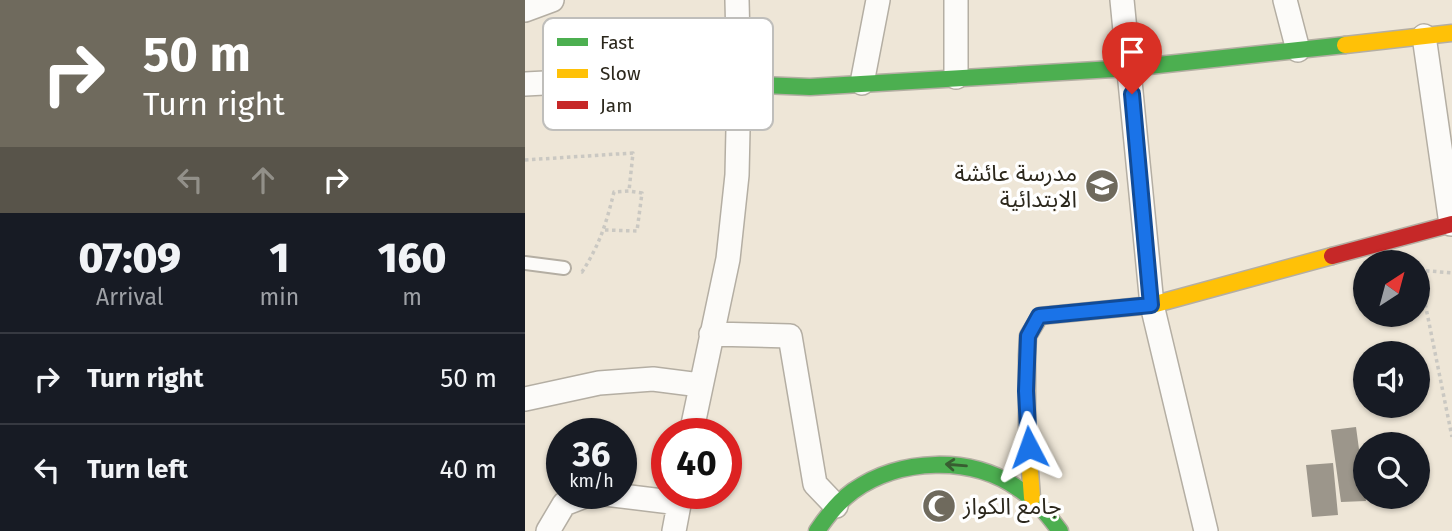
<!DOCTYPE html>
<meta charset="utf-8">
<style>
:root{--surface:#171b24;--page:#20242c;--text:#f1f3f6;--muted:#9ea1a6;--line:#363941}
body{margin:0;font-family:"Fira Sans","Noto Sans Arabic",sans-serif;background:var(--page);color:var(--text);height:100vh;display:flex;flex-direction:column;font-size:26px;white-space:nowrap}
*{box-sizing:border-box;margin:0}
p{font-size:23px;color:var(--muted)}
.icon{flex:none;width:38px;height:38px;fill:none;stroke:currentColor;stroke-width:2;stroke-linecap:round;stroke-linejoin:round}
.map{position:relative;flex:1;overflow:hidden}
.details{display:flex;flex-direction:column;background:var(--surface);width:525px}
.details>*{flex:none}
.hud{background:#6f6a5d;color:#fff;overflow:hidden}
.needle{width:46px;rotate:36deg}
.fabs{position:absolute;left:828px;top:250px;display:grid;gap:14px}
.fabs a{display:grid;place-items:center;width:77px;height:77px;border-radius:50%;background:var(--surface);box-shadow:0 2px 5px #0004;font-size:35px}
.speed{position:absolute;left:21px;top:418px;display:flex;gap:14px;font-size:35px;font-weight:700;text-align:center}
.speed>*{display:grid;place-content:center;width:91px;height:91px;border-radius:50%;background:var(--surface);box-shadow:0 2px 5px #0004;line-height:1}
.speed small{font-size:18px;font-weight:400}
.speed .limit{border:10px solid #d22;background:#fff;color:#111}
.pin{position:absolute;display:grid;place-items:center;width:60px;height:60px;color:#fff;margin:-72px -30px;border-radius:50% 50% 50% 0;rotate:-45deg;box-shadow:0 0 7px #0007}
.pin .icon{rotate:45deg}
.me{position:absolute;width:77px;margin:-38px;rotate:356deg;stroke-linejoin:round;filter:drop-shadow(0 0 5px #0008)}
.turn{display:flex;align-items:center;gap:24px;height:147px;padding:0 28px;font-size:32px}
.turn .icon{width:91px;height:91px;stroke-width:2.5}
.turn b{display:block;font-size:49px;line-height:60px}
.lanes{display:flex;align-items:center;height:66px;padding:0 28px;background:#0003;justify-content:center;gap:35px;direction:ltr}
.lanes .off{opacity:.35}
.eta{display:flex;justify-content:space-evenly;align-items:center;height:119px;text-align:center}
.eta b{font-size:42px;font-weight:800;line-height:49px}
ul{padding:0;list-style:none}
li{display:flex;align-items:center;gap:21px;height:91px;padding:0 28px;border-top:2px solid var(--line)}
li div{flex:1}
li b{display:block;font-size:26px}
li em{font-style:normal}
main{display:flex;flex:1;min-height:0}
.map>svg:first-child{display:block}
.building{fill:#9c968b}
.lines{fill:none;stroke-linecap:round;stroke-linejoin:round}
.lane-casing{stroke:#b4aea3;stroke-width:16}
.street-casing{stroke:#b4aea3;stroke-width:26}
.fast-casing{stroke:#b4aea3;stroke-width:19}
.slow-casing{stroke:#b4aea3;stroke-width:19}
.jam-casing{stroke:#b4aea3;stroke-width:19}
.path{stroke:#cac8c2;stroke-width:3.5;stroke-dasharray:3.5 3.5;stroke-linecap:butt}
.lane{stroke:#fcfbf9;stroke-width:12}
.street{stroke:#fcfbf9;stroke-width:23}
.fast{stroke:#4caf50;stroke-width:16}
.slow{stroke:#ffc107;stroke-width:16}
.jam{stroke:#c62828;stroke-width:16}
.oneway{stroke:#385d31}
.route-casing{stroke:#114b97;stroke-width:18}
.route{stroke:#1a73e8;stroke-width:12}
.labels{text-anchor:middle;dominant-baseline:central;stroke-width:7;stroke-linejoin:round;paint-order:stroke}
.poi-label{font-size:23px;fill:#2b271c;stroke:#fff;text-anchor:end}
.key{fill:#fff;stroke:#bfbebb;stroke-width:2}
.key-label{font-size:19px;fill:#2b271c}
</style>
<main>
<section class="details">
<div class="hud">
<div class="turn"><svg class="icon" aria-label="right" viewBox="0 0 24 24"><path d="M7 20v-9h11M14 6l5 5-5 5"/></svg><div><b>50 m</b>Turn right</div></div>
<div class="lanes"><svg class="icon off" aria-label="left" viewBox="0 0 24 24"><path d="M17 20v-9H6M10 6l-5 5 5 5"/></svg><svg class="icon off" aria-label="ahead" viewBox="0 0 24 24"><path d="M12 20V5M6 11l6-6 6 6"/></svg><svg class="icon" aria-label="right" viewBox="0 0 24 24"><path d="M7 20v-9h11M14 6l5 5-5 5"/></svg></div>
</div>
<div class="eta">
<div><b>07:09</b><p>Arrival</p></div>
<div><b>1</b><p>min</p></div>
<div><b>160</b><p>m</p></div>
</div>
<ul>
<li><svg class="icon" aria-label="right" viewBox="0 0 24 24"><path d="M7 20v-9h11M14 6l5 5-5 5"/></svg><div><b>Turn right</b></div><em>50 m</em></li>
<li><svg class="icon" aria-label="left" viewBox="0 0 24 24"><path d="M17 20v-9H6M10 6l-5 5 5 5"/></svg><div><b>Turn left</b></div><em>40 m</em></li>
</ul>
</section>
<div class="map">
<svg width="927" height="531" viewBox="0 0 927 531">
<rect width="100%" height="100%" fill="#eee6d7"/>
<path class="building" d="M831 427 841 501 816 502 806 430Z
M808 463 813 515 787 517 781 465Z"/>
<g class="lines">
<g class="lane-casing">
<path id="lane" d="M0 263 39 268"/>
</g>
<g class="street-casing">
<path id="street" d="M431 0V77
M597 0 627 305 681 531
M760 0 773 50
M0 10 27 0
M899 36 926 224
M337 83 353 0
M0 84 214 73
M186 334 265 336 290 484 311 506
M0 399 74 383 128 379 175 385
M166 434 203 259 212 175 214 84 212 0
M80 494 154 503
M23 531 39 504 65 494
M149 531 156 494"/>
</g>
<g class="fast-casing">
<path id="fast" d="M214 84 285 87 605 68 820 45
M292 531C302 516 313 502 328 491 375 458 446 455 494 489 511 500 523 515 535 531"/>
</g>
<g class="slow-casing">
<path id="slow" d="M820 45 927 33
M507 498 502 431V356L503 336 515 316 627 305 807 256"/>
</g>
<g class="jam-casing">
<path id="jam" d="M807 256 927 224"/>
</g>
<path class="path" d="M0 160 108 153 104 191 89 192C81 224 75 244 57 272L55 271
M80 230 112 231 117 193 104 191
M892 263 927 437
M894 270 927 273"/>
<use href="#lane" class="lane"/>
<use href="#street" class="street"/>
<use href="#fast" class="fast"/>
<use href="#slow" class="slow"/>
<use href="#jam" class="jam"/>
</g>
<defs><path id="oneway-shaft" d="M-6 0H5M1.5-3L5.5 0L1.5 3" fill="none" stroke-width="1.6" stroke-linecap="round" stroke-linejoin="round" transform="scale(1.75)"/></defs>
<use class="oneway" href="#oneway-shaft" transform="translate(431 465) rotate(-175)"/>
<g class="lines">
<g class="route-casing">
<path id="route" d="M504 447 501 391 503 336 514 316 626 305 607 94"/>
</g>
<use href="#route" class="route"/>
</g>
<defs>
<g id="school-disc" transform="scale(1.75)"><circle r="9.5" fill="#6f6a5d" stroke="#fff"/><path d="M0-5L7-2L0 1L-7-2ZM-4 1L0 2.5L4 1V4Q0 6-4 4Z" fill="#fff"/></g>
<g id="mosque-disc" transform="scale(1.75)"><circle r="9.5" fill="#6f6a5d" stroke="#fff"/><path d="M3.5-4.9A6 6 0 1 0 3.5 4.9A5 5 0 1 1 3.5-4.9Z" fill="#fff"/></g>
</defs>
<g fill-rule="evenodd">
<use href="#school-disc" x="577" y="186"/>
<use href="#mosque-disc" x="414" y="506"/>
</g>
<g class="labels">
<g class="poi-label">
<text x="552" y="173">مدرسة عائشة<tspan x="552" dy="26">الابتدائية</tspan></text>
<text x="438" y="506" text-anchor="start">جامع الكواز</text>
</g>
</g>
<rect x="18" y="18" width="230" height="112" rx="10" class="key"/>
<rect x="32" y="38" width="31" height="8" fill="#4caf50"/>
<rect x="32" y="69" width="31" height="9" fill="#ffc107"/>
<rect x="32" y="101" width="31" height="8" fill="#c62828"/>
<g class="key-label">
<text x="75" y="49">Fast</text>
<text x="75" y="80">Slow</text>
<text x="75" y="112">Jam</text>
</g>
</svg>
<div class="fabs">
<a><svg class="needle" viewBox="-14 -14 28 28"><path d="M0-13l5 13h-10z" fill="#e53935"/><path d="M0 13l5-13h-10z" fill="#9ea1a6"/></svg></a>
<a><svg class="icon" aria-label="sound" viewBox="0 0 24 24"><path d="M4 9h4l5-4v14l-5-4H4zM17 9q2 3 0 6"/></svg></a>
<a><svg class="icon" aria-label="search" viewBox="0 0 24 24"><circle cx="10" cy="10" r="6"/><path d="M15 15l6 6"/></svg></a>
</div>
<div class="speed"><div>36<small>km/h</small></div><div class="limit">40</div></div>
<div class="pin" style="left:607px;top:94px;background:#d93025"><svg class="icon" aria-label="arrive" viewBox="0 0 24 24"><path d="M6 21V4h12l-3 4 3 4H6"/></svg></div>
<svg class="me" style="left:504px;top:447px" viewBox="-20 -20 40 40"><path d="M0-17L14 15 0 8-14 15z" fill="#1a73e8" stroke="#fff" stroke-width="4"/></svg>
</div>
</main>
